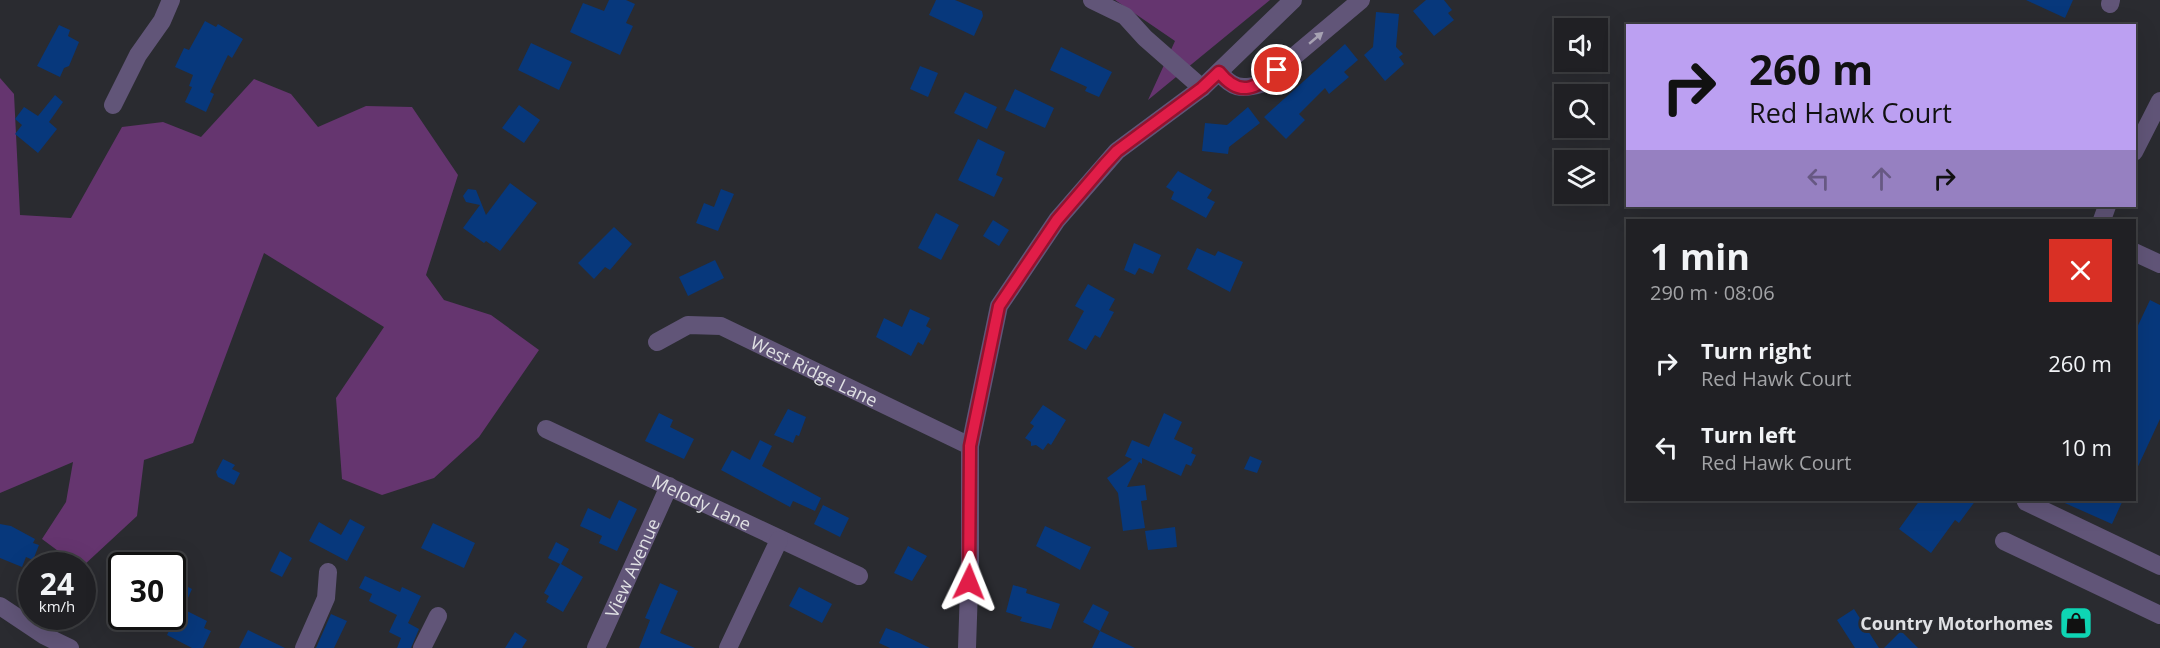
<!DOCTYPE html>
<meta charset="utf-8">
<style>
:root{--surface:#202024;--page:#2d2d31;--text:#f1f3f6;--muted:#a2a3a6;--line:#3d3e41}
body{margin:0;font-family:"Open Sans",sans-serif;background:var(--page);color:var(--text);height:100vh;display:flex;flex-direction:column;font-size:22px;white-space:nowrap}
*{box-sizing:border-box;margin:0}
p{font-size:20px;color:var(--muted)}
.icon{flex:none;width:33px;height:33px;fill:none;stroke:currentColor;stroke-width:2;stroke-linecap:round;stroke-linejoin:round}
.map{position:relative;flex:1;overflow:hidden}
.drawer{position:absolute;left:1626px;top:219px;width:510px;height:282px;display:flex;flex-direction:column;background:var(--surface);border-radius:0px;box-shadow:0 6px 24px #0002,0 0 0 2px var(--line)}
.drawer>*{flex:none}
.guide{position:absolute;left:1626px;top:24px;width:510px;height:183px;border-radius:0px;box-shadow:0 6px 24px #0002,0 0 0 2px var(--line);background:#bca0f2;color:#111;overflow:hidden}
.buttons{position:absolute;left:1554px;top:18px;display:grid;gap:12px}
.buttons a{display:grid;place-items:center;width:54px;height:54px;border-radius:0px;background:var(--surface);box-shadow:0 6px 24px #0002,0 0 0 2px var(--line);font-size:30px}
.speed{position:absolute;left:18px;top:552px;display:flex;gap:12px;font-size:30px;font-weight:700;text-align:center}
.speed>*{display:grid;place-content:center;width:78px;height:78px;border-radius:50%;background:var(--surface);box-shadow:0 6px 24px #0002,0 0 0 2px var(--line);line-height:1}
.speed small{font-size:15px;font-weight:400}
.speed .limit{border:3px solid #111;border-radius:9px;background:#fff;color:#111}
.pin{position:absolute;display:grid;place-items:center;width:51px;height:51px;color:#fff;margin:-26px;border:3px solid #fff;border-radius:50%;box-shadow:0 2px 6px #0007}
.me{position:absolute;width:66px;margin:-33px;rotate:2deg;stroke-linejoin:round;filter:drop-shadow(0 0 4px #0008)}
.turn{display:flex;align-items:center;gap:21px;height:126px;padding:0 24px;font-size:27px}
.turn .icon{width:78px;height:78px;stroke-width:2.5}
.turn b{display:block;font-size:42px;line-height:51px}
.lanes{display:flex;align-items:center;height:57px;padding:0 24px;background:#0003;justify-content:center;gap:30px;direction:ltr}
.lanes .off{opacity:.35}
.round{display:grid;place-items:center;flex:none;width:63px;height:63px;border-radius:0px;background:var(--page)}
.summary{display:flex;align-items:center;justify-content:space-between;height:102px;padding:0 24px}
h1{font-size:36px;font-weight:700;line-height:45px}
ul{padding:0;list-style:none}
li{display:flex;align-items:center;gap:18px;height:84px;padding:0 24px}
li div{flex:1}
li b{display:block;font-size:22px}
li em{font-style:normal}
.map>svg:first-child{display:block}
.green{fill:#65356f}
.building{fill:#07387c}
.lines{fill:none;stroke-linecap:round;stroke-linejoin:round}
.minor{stroke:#615578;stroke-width:18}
.oneway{fill:#a7a2b3}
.route-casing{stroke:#92132f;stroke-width:15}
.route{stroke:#e11d48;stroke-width:10}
.labels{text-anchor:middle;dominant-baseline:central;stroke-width:6;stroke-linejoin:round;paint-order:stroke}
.street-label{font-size:18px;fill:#e0e1e4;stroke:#2a2b30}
.poi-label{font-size:18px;font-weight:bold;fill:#e0e1e4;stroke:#2a2b30;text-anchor:end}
</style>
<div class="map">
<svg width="2160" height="648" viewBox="0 0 2160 648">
<rect width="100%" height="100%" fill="#2a2b30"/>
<path class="green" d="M1115 0H1270L1148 100 1175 41Z
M0 78 14 94 20 215 71 218 122 127 163 122 201 137 254 79 291 94 318 127 366 106 412 107 458 175 426 275 444 300 491 315 539 350 479 437 434 478 382 495 342 479 336 398 384 327 264 253 193 443 144 460 137 516 83 566 77 565 42 539 66 502 73 462 0 493Z"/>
<path class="building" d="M609 0H626L635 4 626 23 633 26 620 55 570 32 583 3 604 11Z
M936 0H955L982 11 983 16 974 36 929 15Z
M1426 0H1444L1452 10 1448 13 1454 20 1434 36 1413 11Z
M2026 0H2073L2065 18Z
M1376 12 1399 14 1396 47 1403 54 1399 57 1404 64 1385 81 1364 55 1373 47Z
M205 21 216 27 218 24 243 39 232 58 228 55 210 92 214 94 206 112 185 102 192 87 189 86 193 75 175 67 184 48 189 50Z
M59 25 70 30 68 36 79 42 69 66 64 68 60 77 37 66Z
M531 43 572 62 559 90 518 70Z
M1345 44 1358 60 1344 72 1349 77 1329 94 1325 88 1299 114 1305 120 1286 139 1264 117Z
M1061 47 1112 72 1099 97 1085 91 1087 87 1050 70Z
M920 66 938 73 928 97 910 89Z
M1015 89 1054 108 1045 128 1005 110Z
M965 92 997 107 987 129 954 113Z
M55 95 63 102 49 122 57 129 38 153 15 134 22 125 15 119 24 107 38 116Z
M519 105 540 120 524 143 502 128Z
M1248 107 1260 123 1229 147 1228 154 1202 151 1205 123 1227 125Z
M978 139 1005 152 996 175 1003 178 994 197 958 180Z
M1178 171 1212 190 1207 198 1215 202 1206 218 1171 199 1174 192 1166 187Z
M510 183 537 203 500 251 486 241 484 243 463 228 480 205 466 202 463 196 468 189 476 190 486 215Z
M721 189 734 194 718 231 696 223 704 203 714 207Z
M936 213 959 225 941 260 918 248Z
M993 220 1009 230 999 246 983 236Z
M614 227 632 244 610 270 605 267 594 279 578 263Z
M1134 243 1161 255 1153 274 1139 268 1135 275 1124 270Z
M1197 248 1215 256 1218 251 1243 262 1230 292 1187 269Z
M715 260 724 278 688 296 679 277Z
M1088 284 1115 299 1109 310 1114 312 1100 338 1095 335 1086 350 1068 340 1084 311 1075 306Z
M2150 300 2160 305V419L2134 475V334Z
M910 309 930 318 926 326 931 329 923 345 918 342 911 356 876 337 884 318 902 327Z
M1043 405 1066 420 1051 445 1048 443 1043 450 1036 445 1031 446V442L1025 438 1034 426 1030 423Z
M788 409 806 417 799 436 796 435 793 443 774 435Z
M659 413 673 420 670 427 694 439 684 459 645 441Z
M1164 413 1182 422 1174 439 1193 448 1191 453 1196 455 1191 466 1186 464 1181 476 1142 458V464L1139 462 1127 487 1145 485 1147 500 1141 501 1145 528 1123 531 1118 493 1107 478 1132 459 1125 456 1132 440 1149 447Z
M760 440 772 446 762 466 821 498 815 511 793 501 790 507 721 470 732 450 750 460Z
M1250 456 1262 461 1257 473 1244 469Z
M223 459 235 465 232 469 240 473 234 485 218 477 216 472Z
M619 500 637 509 617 551 599 543 602 536 580 526 588 508 610 519Z
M1920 500H1976L1959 523 1955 520 1931 553 1899 529Z
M2058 500H2123L2112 524Z
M823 505 849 518 840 537 814 524Z
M350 519 365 527 347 561 309 541 319 522 341 535Z
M433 523 475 543 464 568 421 548Z
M0 524 11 526 35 539 33 543 39 545 33 560 26 557 22 567 0 558Z
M1045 526 1091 547 1080 570 1036 546Z
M1175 527 1177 547 1148 550 1145 531Z
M556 542 569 549 561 564 583 577 563 612 546 602 549 596 544 593 560 564 548 558Z
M908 546 927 556 912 581 894 573Z
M280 551 292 558 282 577 270 571Z
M365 576 400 592 402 587 421 596 408 623 419 629 411 648H397L401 638 389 632 397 615 369 601 372 594 359 588Z
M172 579 192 589 183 609 207 621 204 628 211 631 203 648H192L167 635 171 627 167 625 172 616Z
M660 583 678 591 660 633 695 648H639L650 620 645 618Z
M1013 585 1027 589 1026 593 1060 604 1051 629 1020 621 1022 617 1006 612Z
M799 587 832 604 822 623 789 606Z
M1093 604 1109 612 1100 631 1083 622Z
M1854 609 1879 648H1855L1837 620Z
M331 614 347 621 334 648H316Z
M886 628 899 633 930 648H890L879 643Z
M248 630 285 648H239Z
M1100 631 1135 648H1092Z
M1901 631 1918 648H1884Z
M515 632 527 640 522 648H505Z"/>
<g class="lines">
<g class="minor">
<path d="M1092 0 1125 16 1145 38 1202 88"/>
<path d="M2110 4 2111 0"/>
<path d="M1219 72C1232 88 1241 90 1261 84L1361 0"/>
<path d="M113 105 138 55 162 21 171 0"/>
<path d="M2134 152 2160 101"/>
<path d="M2102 220 2107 206"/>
<path d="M2134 252 2160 264"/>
<path id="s1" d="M657 342 688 325 721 326 970 446"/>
<path id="s2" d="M546 429 859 576"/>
<path d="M2027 500 2026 502 2160 566"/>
<path d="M2004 541 2160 615"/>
<path d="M0 606 45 636 70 648"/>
<path d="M304 648 326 598 328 572"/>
<path d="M422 648 438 616"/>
<path id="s3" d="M596 648 669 486"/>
<path d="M728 648 779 540"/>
<path d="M967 648 970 559V446L999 306 1057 220 1117 151 1202 88 1293 0"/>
</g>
</g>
<defs><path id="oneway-solid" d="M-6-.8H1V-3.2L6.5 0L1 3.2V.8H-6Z" transform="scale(1.5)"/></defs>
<use class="oneway" href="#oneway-solid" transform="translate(1316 38) rotate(-40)"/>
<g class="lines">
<g class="route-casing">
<path id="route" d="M969 582 970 446 999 306 1057 220 1105 164 1117 151 1202 88 1219 72C1240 98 1255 89 1277 70"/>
</g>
<use href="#route" class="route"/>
</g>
<defs>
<g id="shop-square" transform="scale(1.725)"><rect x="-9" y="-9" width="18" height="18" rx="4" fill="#0ed5b4" stroke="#2a2b30"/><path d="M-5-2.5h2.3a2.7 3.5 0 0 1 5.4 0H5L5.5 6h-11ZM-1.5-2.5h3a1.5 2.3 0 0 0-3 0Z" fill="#111"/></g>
</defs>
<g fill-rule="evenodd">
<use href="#shop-square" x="2076" y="623"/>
</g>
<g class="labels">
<g class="street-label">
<text stroke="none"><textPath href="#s1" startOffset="172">West Ridge Lane</textPath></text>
<text stroke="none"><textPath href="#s2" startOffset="172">Melody Lane</textPath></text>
<text stroke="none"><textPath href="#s3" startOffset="88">View Avenue</textPath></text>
</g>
<g class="poi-label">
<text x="2053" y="623">Country Motorhomes</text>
</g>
</g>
</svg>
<div class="buttons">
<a><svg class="icon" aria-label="sound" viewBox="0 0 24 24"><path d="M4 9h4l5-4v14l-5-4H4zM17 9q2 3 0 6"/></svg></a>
<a><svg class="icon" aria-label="search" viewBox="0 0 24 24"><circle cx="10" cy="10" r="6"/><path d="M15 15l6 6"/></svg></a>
<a><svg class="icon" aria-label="layers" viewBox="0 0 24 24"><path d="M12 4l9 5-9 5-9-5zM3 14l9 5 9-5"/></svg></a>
</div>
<div class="speed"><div>24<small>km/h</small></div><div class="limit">30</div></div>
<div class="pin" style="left:1277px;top:70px;background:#d93025"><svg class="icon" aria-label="arrive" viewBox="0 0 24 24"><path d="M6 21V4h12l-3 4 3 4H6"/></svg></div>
<svg class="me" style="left:969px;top:582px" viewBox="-20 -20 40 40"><path d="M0-17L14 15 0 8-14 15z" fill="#e11d48" stroke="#fff" stroke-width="4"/></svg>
<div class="guide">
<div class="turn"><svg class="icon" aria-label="right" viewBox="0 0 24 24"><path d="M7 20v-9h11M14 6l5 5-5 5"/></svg><div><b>260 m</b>Red Hawk Court</div></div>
<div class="lanes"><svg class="icon off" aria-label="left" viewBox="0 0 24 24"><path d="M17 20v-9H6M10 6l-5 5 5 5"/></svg><svg class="icon off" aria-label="ahead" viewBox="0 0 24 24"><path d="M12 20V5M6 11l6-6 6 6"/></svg><svg class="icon" aria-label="right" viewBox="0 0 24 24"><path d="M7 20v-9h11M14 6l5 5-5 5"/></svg></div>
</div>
<section class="drawer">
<div class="summary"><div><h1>1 min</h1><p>290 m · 08:06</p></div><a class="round" style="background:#d93025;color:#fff"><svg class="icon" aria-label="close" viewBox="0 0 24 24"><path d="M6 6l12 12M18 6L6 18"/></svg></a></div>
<ul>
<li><svg class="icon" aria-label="right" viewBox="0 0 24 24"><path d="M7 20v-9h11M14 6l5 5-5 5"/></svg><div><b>Turn right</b><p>Red Hawk Court</p></div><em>260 m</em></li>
<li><svg class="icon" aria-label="left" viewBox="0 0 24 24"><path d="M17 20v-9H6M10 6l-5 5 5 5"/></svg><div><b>Turn left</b><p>Red Hawk Court</p></div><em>10 m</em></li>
</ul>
</section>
</div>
